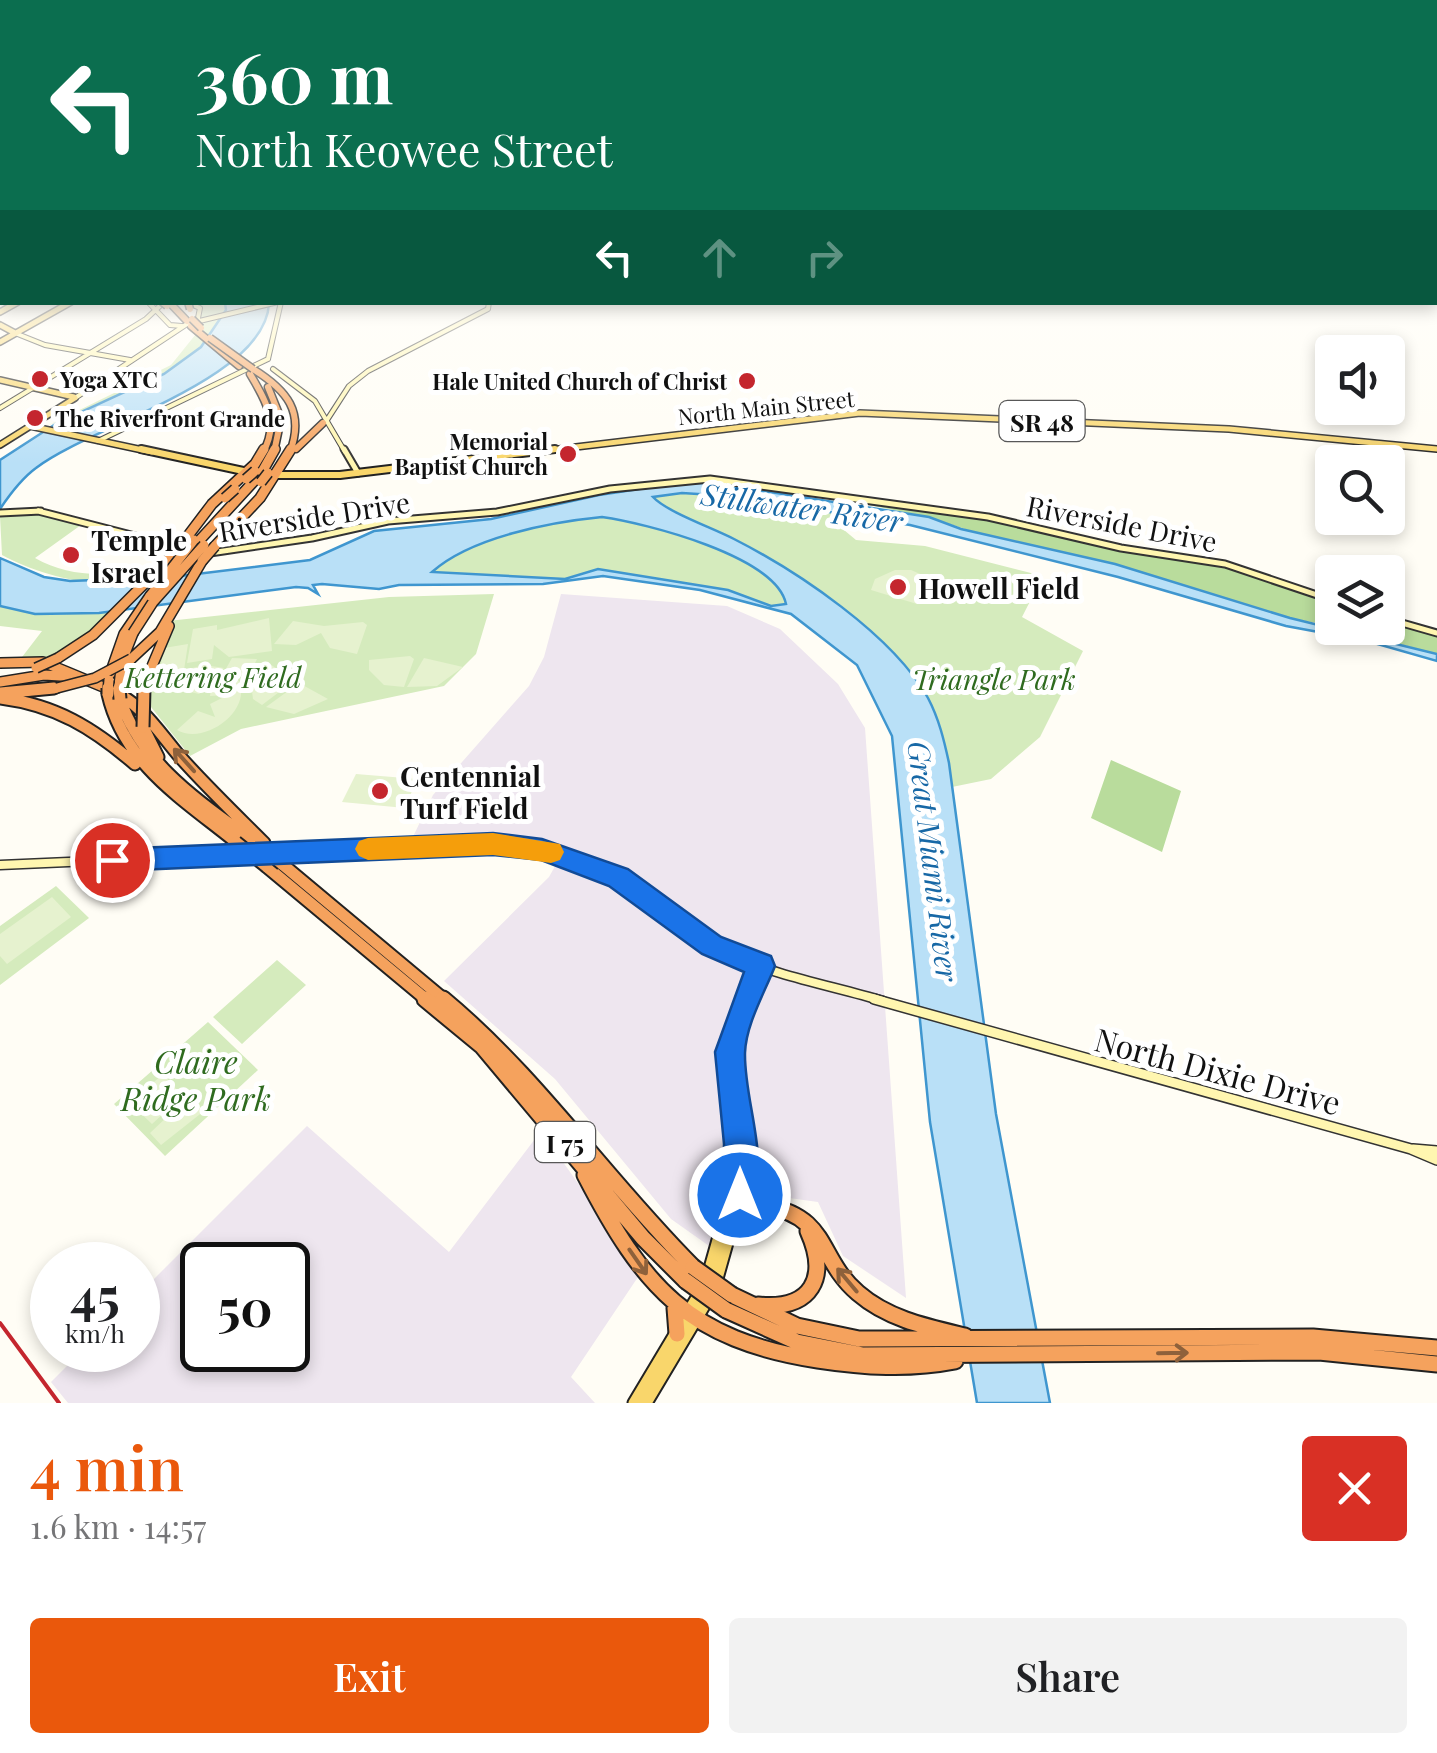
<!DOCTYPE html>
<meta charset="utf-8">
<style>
:root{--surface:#fff;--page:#f2f2f2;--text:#202124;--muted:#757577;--accent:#ea580c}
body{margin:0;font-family:"Playfair Display",serif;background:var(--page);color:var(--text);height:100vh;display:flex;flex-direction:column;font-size:38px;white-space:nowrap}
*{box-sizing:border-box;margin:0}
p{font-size:32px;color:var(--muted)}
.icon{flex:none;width:55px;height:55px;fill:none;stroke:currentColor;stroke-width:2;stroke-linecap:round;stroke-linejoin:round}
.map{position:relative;height:1403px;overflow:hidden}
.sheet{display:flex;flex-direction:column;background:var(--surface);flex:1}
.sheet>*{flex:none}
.guide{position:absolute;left:0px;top:0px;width:1438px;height:305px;box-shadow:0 5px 15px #0003;background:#0b6e4f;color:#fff;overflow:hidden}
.controls{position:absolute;left:1315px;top:335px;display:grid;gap:20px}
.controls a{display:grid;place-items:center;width:90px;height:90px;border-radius:10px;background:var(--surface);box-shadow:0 5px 15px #0003;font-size:50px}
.speed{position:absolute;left:30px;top:1242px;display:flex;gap:20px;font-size:50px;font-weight:700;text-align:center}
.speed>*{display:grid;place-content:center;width:130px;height:130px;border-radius:50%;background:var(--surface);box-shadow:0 5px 15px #0003;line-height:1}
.speed small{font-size:25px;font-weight:400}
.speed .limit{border:5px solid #111;border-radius:15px;background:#fff;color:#111}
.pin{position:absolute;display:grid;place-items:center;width:85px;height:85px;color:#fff;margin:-42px;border:5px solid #fff;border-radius:50%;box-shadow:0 2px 10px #0007}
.me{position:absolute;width:110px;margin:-55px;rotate:0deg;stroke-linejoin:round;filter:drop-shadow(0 0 8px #0008)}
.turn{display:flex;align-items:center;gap:35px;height:210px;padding:0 30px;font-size:45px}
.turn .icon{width:130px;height:130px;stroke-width:2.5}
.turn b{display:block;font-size:70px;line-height:85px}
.lanes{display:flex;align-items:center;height:95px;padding:0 30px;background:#0003;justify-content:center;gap:50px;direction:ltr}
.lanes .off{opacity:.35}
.round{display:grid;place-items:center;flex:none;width:105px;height:105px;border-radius:10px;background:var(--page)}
.summary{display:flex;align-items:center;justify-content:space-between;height:170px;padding:0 30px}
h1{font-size:60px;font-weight:600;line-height:75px;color:var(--accent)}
.cta{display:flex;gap:20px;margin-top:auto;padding:20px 30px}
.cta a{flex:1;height:115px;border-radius:10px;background:var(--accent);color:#fff;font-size:40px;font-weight:600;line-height:115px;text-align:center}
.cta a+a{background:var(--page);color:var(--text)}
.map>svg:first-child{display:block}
.industrial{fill:#eee6ef;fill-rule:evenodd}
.green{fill:#d5ebbd}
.forest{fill:#b9dc9c}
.pitch{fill:#e6f2cf}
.water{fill:#b9e0f7;stroke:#3f96cf;stroke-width:2.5;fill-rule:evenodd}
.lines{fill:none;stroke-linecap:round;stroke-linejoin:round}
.secondary-far3-casing{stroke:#333;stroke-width:6}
.secondary-far2-casing{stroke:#333;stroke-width:9}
.secondary-far1-casing{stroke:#333;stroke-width:11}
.secondary-casing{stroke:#333;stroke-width:12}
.primary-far2-casing{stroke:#222;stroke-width:8}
.primary-far1-casing{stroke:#222;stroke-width:10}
.primary-casing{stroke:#222;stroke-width:15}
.motorway-far3-casing{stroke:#222;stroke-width:9}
.motorway-far2-casing{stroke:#222;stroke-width:12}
.motorway-far1-casing{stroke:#222;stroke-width:15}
.motorway-casing{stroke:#222;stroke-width:19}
.secondary-far3{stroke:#fff6b0;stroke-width:4}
.secondary-far2{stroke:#fff6b0;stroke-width:5}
.secondary-far1{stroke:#fff6b0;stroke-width:8}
.secondary{stroke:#fff6b0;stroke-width:9}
.primary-far2{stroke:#f9d66b;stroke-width:5}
.primary-far1{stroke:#f9d66b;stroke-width:6}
.primary{stroke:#f9d66b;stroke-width:11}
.motorway-far3{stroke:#f5a25d;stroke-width:6}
.motorway-far2{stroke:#f5a25d;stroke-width:9}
.motorway-far1{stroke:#f5a25d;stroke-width:11}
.motorway{stroke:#f5a25d;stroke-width:15}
.rail{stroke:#c4262e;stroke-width:4}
.motorway-bridge-far3-casing{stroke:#222;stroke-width:9;stroke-linecap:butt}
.motorway-bridge-far2-casing{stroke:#222;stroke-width:12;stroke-linecap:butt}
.motorway-bridge-far1-casing{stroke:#222;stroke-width:15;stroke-linecap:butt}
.motorway-bridge-casing{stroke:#222;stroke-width:19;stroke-linecap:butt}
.motorway-bridge-far3{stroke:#f5a25d;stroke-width:6}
.motorway-bridge-far2{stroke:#f5a25d;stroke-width:9}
.motorway-bridge-far1{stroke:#f5a25d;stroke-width:11}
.motorway-bridge{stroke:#f5a25d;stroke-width:15}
.oneway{stroke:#8e613b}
.route{fill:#1a73e8;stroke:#114b97;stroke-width:2.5}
.slow{fill:#f59e0b}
.poi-dot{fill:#c4262e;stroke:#fff;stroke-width:4}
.labels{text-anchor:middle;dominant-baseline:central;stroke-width:10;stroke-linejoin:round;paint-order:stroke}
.far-poi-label{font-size:22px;font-weight:bold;fill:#111;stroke:#fff;text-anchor:start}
.far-street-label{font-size:22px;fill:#111;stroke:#fff}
.shield{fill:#fff;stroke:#585858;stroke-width:2.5}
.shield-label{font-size:25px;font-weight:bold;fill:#111}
.street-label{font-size:28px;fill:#111;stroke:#fff}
.poi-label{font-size:28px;font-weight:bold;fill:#111;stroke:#fff;text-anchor:start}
.park-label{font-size:28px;font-style:italic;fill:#2f6b1f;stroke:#fff}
.water-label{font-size:30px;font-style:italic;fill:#1768a6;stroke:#fff}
.near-park-label{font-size:32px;font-style:italic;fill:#2f6b1f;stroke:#fff}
.near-street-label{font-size:32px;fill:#111;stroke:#fff}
</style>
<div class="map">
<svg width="1437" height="1403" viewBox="0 0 1437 1403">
<rect width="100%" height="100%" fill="#fffdf5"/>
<path class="industrial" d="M561 594 727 606 780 629 838 684 865 728 906 1298 843 1256 818 1202 723 1189 712 1248 671 1219 555 1079 444 981 549 877 559 859 555 846 496 841 410 843 433 795 529 686 544 657Z
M307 1126 449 1252 541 1131 616 1237 638 1277 571 1377 595 1403H68L51 1382 83 1350H138V1295ZM202 1265H288V1350H202Z"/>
<path class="green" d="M190 303H225L226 310 201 347 164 374 47 426 171 365 204 324 200 318 202 308Z
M682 493 835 512 844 530 856 540 925 546 1043 576 1022 617 1083 651 1040 737 991 779 952 787C948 757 940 717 924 691 887 633 802 574 741 542 718 530 668 513 653 497Z
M37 513 81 525 35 558C73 580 118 576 158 565 124 601 40 576 2 555L0 516Z
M602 517C646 523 776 555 786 604L771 606 728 590 599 569 565 579 432 572C470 537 551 522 602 517Z
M494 594 476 654 444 686 241 729 190 756 147 702 168 621 389 597Z
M0 606 51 615 118 611C85 641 66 666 19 661L42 631 0 626Z
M56 886 89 918 0 985V926Z
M277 960 306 985 242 1044 213 1017Z
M208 1022 258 1070 165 1156 114 1104Z"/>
<path class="forest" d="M864 504 997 521 1113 550 1238 570 1332 603V626L1290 618 1115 564 989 537 929 517Z
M1388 622 1437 636V654L1340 628H1388Z
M1111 760 1181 791 1162 852 1091 818Z"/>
<path class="pitch" d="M895 570H911L927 577 917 604 871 590 875 579Z
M269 618 272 651 229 657 214 645 212 659 187 663 193 629 217 625V630Z
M293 621 324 626 363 622 367 625 357 654 330 648 321 633 296 645 274 644Z
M188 644 184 670 205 665 224 668 219 673 223 674 232 658 257 659 249 675H235C259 705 207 747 177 730L198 711 215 717 210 704 228 695 210 696 212 681 199 694 157 684 164 648Z
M410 656 414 659 404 687 384 685 369 670V660Z
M424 658 463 667 437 686 407 687Z
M268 663 295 680 262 705 253 699 251 683Z
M299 683 328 699 294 714 266 707Z
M356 774 417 779 405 808 342 802Z
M52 897 71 917 7 964 0 956V934Z
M163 1074 177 1090 175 1103 152 1124 130 1103Z
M189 1096 204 1111 161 1145 150 1133Z"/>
<path class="water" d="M225 303H269C266 380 90 426 36 468 21 479 10 494 0 509V460L57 423 164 374 201 347 226 310Z
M679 483H713L929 517 961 529 1115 564 1290 618 1437 654V661L1367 641 1286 626 1118 577 910 525 730 496 682 493 653 497C667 512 713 528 734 539 797 571 893 635 928 698 939 719 944 740 949 763L996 1114 1050 1403H977L930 1122 892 736 857 665 791 614 700 590 603 576 543 584 399 585 379 589 322 584 313 585 318 594 308 588 296 587 99 613 35 614 0 606V558L44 577 70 581 172 577 310 560 374 531 491 519 599 495ZM602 517C645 523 776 556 786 604L771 606 728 590 598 569 565 579 432 572C471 537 551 522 602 517Z"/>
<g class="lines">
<g class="secondary-far3-casing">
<path id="secondary-far3" d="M148 302 170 325 182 326
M185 302 200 308 198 318
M15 333 45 345 130 360
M268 359 281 302
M273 369 315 401 345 452
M75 398 187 324 278 302
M0 408 146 319 164 302
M327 420 349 386 368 371 488 309 489 302
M98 441 268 359"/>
</g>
<g class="secondary-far2-casing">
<path id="secondary-far2" d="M344 449 358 473
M38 511 178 547
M0 513 41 511
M210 553 312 538 388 521 497 512 610 489 710 479 988 517 1121 548 1225 564 1332 600
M1388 619 1437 633"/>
</g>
<g class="secondary-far1-casing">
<path id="secondary-far1" d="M0 865 476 844C535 846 593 858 642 892 672 912 697 939 729 954 776 976 833 986 883 1001
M748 1001 761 965"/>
</g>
<g class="secondary-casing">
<path id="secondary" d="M874 999 1411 1149 1437 1160
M732 1086 740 1145 739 1198
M1413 1149 1437 1151
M729 1200 730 1052 749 999"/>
</g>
<g class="primary-far2-casing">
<path id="primary-far2" d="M0 312 18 302
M0 325 15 333
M0 342 71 302
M0 380 74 397
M30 426 152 452
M0 445 75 398
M534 452 860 413 1229 429 1437 449"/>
</g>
<g class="primary-far1-casing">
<path id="primary-far1" d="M141 449 248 472
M272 475H340L555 449"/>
</g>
<g class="primary-casing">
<path id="primary" d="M707 1279 729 1201
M716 1282 739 1200
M634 1403 701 1291
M646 1403 708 1299"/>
</g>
<g class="motorway-far3-casing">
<path id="motorway-far3" d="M169 302 187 321
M191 326 239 366
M253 369C287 390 305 412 290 452
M250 374C265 399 280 423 263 452
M268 387 281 419 274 452
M296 449 323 423"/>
</g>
<g class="motorway-far2-casing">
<path id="motorway-far2" d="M262 472 275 449
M184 541 212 504 255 464 264 449
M197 543 255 480
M215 546 260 498 291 449
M58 658 93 635 178 550
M131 659 160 632 202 561
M0 663 43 662 113 691
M110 674 124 634 150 596
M0 682 44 675 76 677
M119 685 122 661 133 633
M144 685 169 626
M26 691 57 688"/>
</g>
<g class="motorway-far1-casing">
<path id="motorway-far1" d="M107 688C142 703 157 730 181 758 207 787 236 815 264 843L266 851
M1 693 54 688
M108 694C124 764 183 799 236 842
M0 698C56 705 93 728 135 764
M120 699C143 767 202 803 257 844
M143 727 158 757
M282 864 446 1001
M267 867 428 1001"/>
</g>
<g class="motorway-casing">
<path id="motorway" d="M425 999 482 1046 643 1238 686 1281
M443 999C537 1077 606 1180 693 1267
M585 1175C643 1287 688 1340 818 1360 864 1367 909 1370 955 1361
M729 1201C742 1200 754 1203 767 1206 830 1218 817 1258 858 1293 888 1319 927 1327 965 1336
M732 1295 797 1326 859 1339 1313 1337 1437 1348
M758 1305C812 1310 829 1278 808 1231
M675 1308 677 1334
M726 1310 797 1342 863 1355 1319 1352 1437 1364"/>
</g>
<use href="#secondary-far3" class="secondary-far3"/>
<use href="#secondary-far2" class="secondary-far2"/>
<use href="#secondary-far1" class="secondary-far1"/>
<use href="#secondary" class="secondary"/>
<use href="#primary-far2" class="primary-far2"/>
<use href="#primary-far1" class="primary-far1"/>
<use href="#primary" class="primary"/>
<use href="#motorway-far3" class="motorway-far3"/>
<use href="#motorway-far2" class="motorway-far2"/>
<use href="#motorway-far1" class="motorway-far1"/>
<use href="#motorway" class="motorway"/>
<path class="rail" d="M0 1323 59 1403"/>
<g class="motorway-bridge-far3-casing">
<path id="motorway-bridge-far3" d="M162 302 167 306
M188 302 190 309
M192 319 201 328
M210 338 253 369"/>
</g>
<g class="motorway-bridge-far2-casing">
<path id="motorway-bridge-far2" d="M246 479 255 471
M261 482 268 473
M225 498 235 489
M176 550 184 541
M202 561 215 546
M150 596 194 540
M133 633 153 602 204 545
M36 668 58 658
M119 685V691
M57 688 95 678 131 659
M108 691 109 680
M144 691V685"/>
</g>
<g class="motorway-bridge-far1-casing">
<path id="motorway-bridge-far1" d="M119 688 120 699
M108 694V688
M143 727 144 688
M236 842 267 867
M266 851 282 864"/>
</g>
<g class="motorway-bridge-casing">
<path id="motorway-bridge" d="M693 1267 732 1295
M686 1281 726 1310"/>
</g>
<use href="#motorway-bridge-far3" class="motorway-bridge-far3"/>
<use href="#motorway-bridge-far2" class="motorway-bridge-far2"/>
<use href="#motorway-bridge-far1" class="motorway-bridge-far1"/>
<use href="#motorway-bridge" class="motorway-bridge"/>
</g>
<defs><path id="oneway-shaft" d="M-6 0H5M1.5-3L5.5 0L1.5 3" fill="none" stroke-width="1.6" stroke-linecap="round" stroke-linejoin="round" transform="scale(2.5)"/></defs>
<g class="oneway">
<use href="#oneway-shaft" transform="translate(184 760) rotate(-132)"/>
<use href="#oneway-shaft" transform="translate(638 1262) rotate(55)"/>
<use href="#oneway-shaft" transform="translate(847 1280) rotate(-130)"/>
<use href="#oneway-shaft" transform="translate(1173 1353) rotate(-1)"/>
</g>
<linearGradient id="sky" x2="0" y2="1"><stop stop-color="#95c6ee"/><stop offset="0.58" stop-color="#fffefa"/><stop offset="1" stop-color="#fffefa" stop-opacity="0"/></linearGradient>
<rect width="1437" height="463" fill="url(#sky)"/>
<path class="route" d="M493 833 542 839 628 869 721 937 771 956 775 966C765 992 746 1024 745 1053 744 1102 771 1160 751 1207L740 1212 728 1207 723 1195 724 1144 715 1052 744 972 702 954 609 886 541 860 493 855 112 871 103 868 99 860 103 852 112 849Z"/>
<path class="slow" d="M493 833 560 844 564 852 560 860 551 863 493 855 368 860 359 856 355 849 359 841 368 838Z"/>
<g class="poi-dot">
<circle cx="40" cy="379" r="10"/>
<circle cx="747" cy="381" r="10"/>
<circle cx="35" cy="418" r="10"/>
<circle cx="568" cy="454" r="10"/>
<circle cx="71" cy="555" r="10"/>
<circle cx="898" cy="587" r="10"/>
<circle cx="380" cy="791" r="10"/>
</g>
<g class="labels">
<g class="far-poi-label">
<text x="60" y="379">Yoga XTC</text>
<text x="727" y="381" text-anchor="end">Hale United Church of Christ</text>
<text x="55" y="418">The Riverfront Grande</text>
<text x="548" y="441" text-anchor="end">Memorial<tspan x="548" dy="25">Baptist Church</tspan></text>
</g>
<g class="far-street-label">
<text transform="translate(766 407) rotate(-6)">North Main Street</text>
</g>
<g class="shield">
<rect x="999.5" y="401" width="85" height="40" rx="8"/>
<rect x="535" y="1122" width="60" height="40" rx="8"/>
</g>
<g class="shield-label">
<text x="1042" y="421">SR 48</text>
<text x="565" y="1142">I 75</text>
</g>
<g class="street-label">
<text transform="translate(314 516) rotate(-9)">Riverside Drive</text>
<text transform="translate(1122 523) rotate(11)">Riverside Drive</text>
</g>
<g class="poi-label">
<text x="91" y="539">Temple<tspan x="91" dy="32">Israel</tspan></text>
<text x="918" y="587">Howell Field</text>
<text x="400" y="775">Centennial<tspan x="400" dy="32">Turf Field</tspan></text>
</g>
<g class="park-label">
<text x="213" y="676">Kettering Field</text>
<text x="994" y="678">Triangle Park</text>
</g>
<g class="water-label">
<text transform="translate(802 507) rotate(8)">Stillwater River</text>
<text transform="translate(934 861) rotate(83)">Great Miami River</text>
</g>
<g class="near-park-label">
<text x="196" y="1060">Claire<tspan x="196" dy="37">Ridge Park</tspan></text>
</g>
<g class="near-street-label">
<text transform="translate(1218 1070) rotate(15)">North Dixie Drive</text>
</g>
</g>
</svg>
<div class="controls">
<a><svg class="icon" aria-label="sound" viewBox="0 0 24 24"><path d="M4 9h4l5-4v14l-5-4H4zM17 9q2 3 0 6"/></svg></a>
<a><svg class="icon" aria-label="search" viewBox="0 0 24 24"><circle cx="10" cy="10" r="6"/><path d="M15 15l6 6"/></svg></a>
<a><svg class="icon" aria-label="layers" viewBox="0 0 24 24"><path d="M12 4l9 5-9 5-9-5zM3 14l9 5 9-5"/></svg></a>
</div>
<div class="speed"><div>45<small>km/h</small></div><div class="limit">50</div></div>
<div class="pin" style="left:112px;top:860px;background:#d93025"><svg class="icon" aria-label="arrive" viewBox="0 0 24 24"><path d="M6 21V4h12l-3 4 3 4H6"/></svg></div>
<svg class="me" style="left:740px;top:1195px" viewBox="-20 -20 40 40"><circle r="17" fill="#1a73e8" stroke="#fff" stroke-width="3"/><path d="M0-11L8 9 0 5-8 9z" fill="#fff"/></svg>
<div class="guide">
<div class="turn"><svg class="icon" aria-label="left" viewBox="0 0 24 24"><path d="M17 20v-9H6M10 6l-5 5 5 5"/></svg><div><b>360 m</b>North Keowee Street</div></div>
<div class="lanes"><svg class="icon" aria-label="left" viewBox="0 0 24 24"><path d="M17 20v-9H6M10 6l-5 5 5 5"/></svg><svg class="icon off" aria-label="ahead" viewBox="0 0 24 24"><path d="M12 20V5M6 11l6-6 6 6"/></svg><svg class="icon off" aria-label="right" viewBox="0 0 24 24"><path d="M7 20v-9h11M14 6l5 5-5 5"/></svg></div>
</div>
</div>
<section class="sheet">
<div class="summary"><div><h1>4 min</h1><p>1.6 km · 14:57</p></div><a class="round" style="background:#d93025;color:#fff"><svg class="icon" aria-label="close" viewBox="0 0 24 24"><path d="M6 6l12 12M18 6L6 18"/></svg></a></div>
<div class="cta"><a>Exit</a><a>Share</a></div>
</section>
